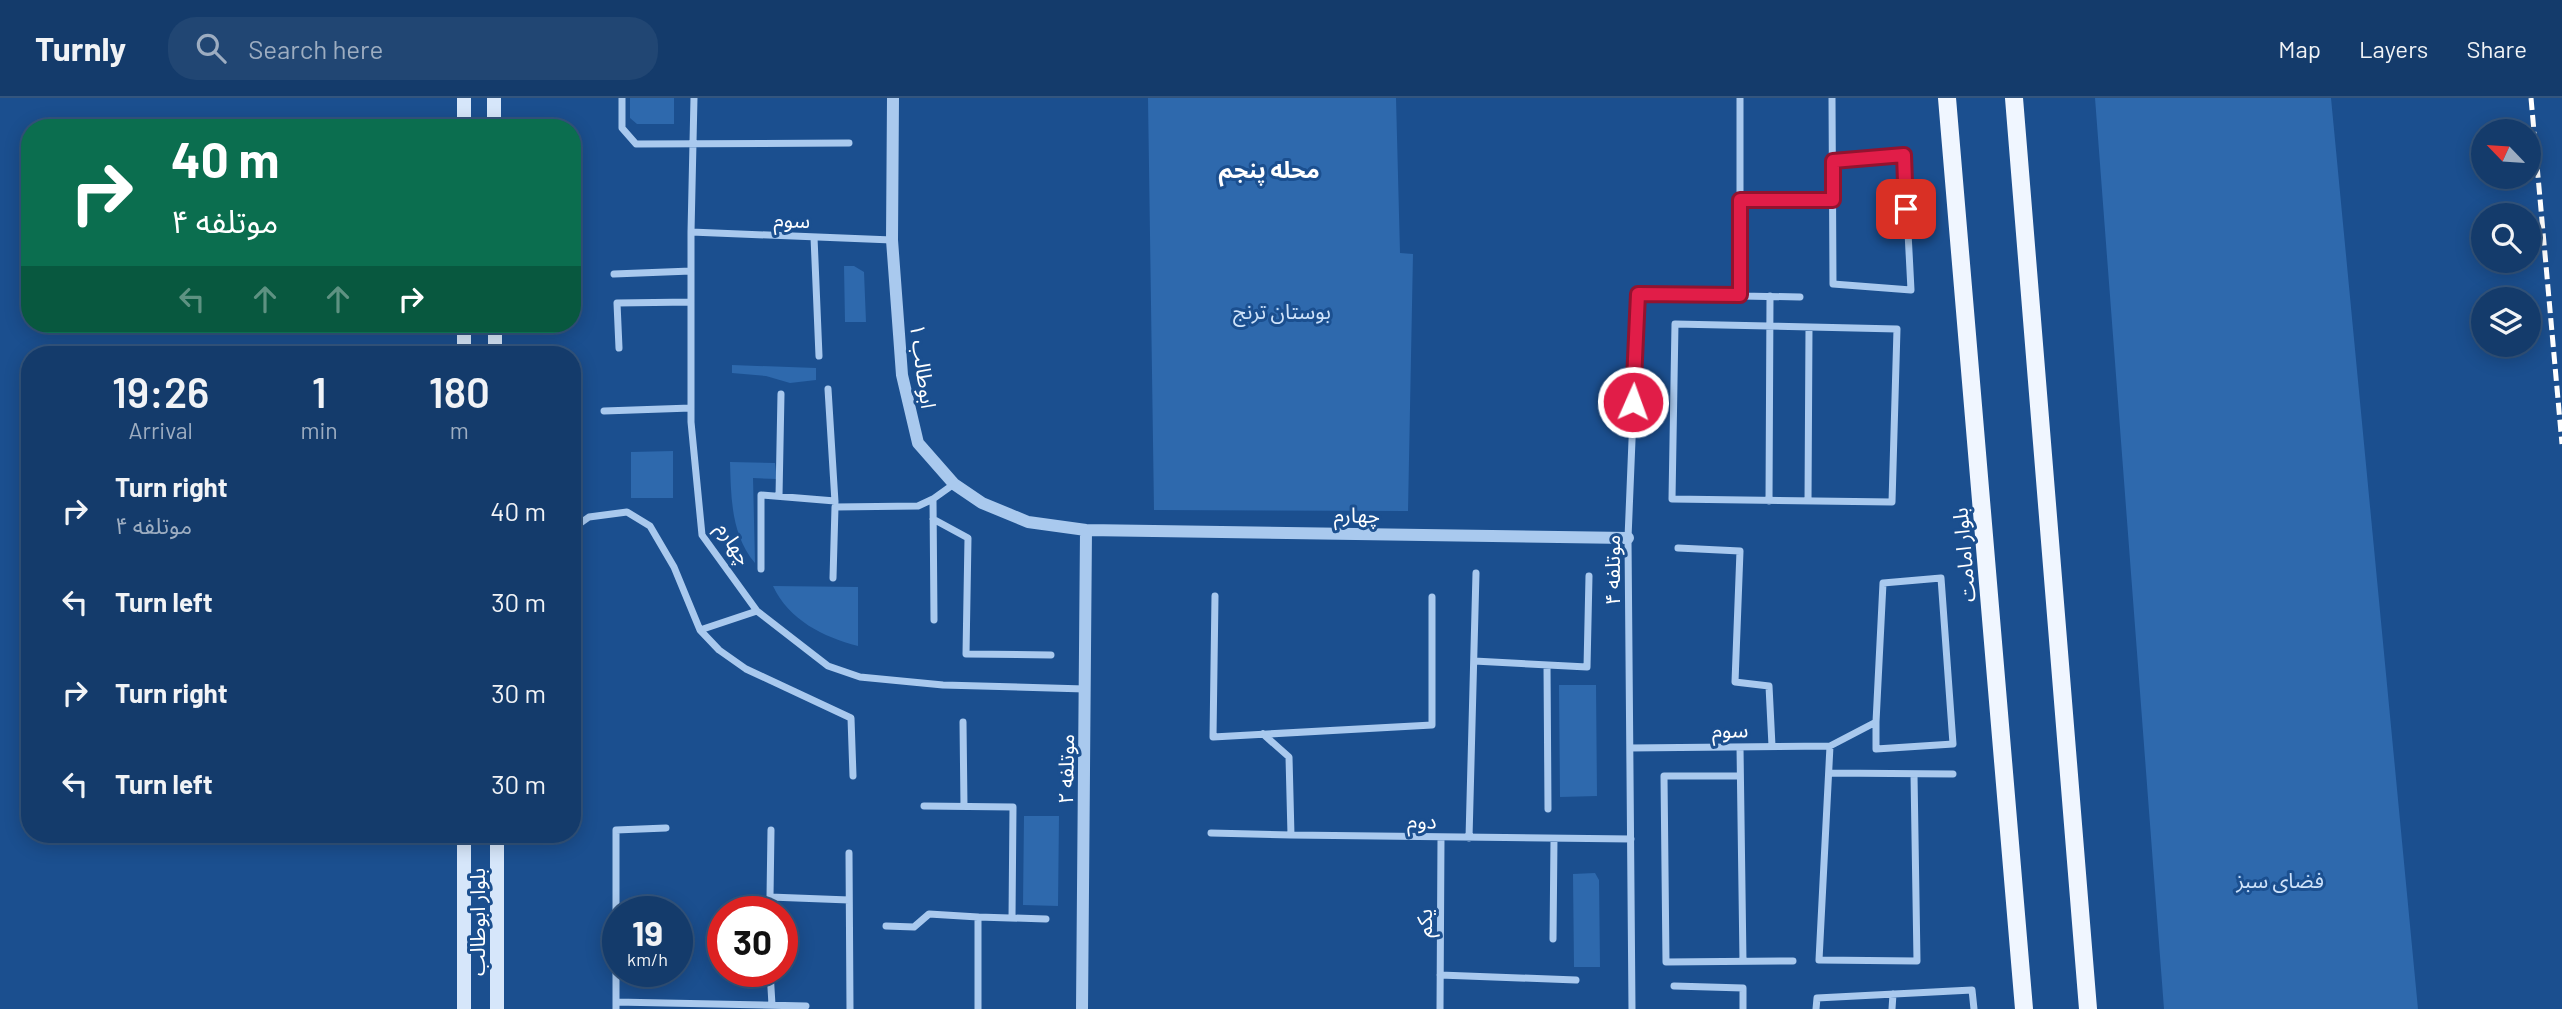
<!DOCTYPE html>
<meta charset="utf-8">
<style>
:root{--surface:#143b6b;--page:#214673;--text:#f1f3f6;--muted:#9dadc1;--line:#33557e}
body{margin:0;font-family:Barlow,"Noto Sans Arabic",sans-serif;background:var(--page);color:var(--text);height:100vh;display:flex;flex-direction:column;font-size:26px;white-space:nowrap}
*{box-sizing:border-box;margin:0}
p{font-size:23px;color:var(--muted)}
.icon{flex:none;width:38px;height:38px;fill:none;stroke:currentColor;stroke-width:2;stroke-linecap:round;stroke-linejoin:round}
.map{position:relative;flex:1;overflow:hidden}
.sheet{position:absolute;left:21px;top:248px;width:560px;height:497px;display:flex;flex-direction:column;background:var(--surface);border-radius:28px;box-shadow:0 4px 18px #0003,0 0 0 2px var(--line)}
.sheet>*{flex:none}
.top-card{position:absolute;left:21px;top:21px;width:560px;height:214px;border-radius:28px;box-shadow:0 4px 18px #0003,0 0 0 2px var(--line);background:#0b6e4f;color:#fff;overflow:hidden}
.needle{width:46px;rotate:295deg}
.buttons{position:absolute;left:2471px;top:21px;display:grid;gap:14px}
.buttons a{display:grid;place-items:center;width:70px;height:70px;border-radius:50%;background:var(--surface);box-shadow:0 4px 18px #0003,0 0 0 2px var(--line);font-size:35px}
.speed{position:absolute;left:602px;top:798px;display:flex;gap:14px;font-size:35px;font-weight:700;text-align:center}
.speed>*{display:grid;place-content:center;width:91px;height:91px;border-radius:50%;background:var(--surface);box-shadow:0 4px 18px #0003,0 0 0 2px var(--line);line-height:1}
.speed small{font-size:18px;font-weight:400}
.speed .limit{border:10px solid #d22;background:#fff;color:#111}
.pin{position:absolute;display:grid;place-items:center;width:60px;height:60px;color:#fff;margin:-30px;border-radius:14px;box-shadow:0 4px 10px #0006}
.me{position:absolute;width:77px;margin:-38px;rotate:2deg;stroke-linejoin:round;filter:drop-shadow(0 0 5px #0008)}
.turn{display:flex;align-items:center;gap:24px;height:147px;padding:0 35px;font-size:32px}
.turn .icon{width:91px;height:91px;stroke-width:2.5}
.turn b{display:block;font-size:49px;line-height:60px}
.lanes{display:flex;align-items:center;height:66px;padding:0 35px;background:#0003;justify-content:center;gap:35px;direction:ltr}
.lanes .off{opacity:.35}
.eta{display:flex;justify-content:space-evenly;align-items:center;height:119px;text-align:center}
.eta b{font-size:42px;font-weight:600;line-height:49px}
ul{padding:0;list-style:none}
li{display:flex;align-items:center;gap:21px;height:91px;padding:0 35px}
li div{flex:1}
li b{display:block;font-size:26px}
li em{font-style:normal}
header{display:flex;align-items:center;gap:42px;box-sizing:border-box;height:98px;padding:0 35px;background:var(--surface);border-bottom:2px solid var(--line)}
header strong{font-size:33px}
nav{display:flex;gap:38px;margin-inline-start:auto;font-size:24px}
.search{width:490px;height:63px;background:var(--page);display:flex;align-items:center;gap:18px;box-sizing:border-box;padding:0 24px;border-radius:28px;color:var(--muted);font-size:26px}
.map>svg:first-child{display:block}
.green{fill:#2e69ad}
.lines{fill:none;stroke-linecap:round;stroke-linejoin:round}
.minor{stroke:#a9c9ee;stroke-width:7}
.tertiary{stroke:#a9c9ee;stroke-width:12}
.secondary{stroke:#d6e6fa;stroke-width:14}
.primary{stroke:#f0f6ff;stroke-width:18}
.rail{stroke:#fff;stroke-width:5;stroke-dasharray:12 5;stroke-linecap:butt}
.route-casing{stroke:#92132f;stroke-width:18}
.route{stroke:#e11d48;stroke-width:12}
.labels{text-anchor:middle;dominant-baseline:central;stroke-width:6;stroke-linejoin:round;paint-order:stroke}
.street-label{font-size:21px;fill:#fff;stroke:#1b4f8f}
.park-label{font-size:21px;fill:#cfe3fa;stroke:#1b4f8f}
.neighbourhood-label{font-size:23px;font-weight:bold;fill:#fff;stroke:#1b4f8f}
</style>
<header>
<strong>Turnly</strong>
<div class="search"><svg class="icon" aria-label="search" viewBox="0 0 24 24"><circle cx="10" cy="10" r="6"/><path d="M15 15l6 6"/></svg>Search here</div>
<nav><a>Map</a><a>Layers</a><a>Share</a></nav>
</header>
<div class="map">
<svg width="2562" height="911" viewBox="0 0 2562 911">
<rect width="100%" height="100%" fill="#1b4f8f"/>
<path class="green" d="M630 0H674V26H637L630 20Z
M1148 0H1396L1400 155 1413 156 1408 413 1154 412Z
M2095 0H2331L2418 911H2164Z
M844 168H854L864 174 866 224H845Z
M732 267 816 270V282L790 285 766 278 732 275Z
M673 353V400H631V354Z
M730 364 775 365 777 381 753 380 755 465C731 437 731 399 730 364Z
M773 488 858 489V548C823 539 789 522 773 488Z
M1559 587H1596L1597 698 1560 699Z
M1024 718H1059L1058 808 1023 807Z
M1595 775 1599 782 1600 869H1574L1573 776Z"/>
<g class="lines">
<path class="minor" d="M622 0V30L636 46 849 45
M694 0 691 134V324L702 437 757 513 828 568 860 579 943 587 1085 591
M1832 0 1833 186 1911 192 1904 57 1833 63
M1740 101 1833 102
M691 134 892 142
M814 139 819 258
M614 176 691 173
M1740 197V0
M1675 226 1897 231 1892 404 1672 401Z
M619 250 617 205 691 204
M828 291 835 404
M604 313 691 310
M779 398 781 296
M933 401 934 522
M1769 403 1770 198
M1808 403 1809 229
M933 421 968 440 966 556 1051 557
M572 431 589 419 627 414 650 428 674 469 700 532 719 552 746 571 851 620 853 678
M1678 450 1740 453 1735 584 1769 588 1772 648
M761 471V397L835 403
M833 480 835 409 918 408 933 401 954 386
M1215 498 1213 639 1432 627V499
M700 532 757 513
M1474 563 1587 569 1589 478
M1547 567 1548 711
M963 624 964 708
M1263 636 1289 659 1291 737 1631 741
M1830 648 1819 862 1917 863 1914 676
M1740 649 1743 863
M1630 650 1830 648 1876 624 1883 485 1941 480 1953 646 1876 651V624
M1829 675 1953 676
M1740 678H1664L1666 864 1793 863
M924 708 1013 709 1012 820
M771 732 770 799 849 802
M1211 735 1291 737
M1469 740 1476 475
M849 755 850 911
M978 819 1046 821
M886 828 914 829 929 816 978 819V911
M1553 841 1554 741
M770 873 772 907
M1440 877 1576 882
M1674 888 1743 890V911
M616 904 806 908
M616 911V732L666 730
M1440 911 1441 740
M1632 911 1628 440 1638 196 1800 199
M1816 911 1817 900 1972 892 1974 911
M1892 911 1893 896"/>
<path class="tertiary" d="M893 0 892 142 899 236 902 277 918 345 954 386 982 405 1028 424 1086 432 1628 440
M1082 911 1086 432"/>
<path class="secondary" d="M464 0V30
M494 0V30
M464 226V257
M495 226V257
M464 737V911
M497 737V911"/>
<path class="primary" d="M1947 0 2024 911
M2014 0 2088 911"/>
<path class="rail" d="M2531 0 2562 346"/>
</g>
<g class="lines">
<g class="route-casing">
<path id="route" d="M1633 304 1638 196 1740 197V102H1833V63L1904 57 1906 111"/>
</g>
<use href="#route" class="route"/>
</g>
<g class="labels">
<g class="street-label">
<text transform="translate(792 121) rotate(2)">سوم</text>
<text transform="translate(924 268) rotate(82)">ابوطالب ۱</text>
<text transform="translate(1357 416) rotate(1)">چهارم</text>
<text transform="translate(735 445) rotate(58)">چهارم</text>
<text transform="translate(1963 457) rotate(-95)">بلوار امامت</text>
<text transform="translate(1611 472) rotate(-90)">موتلفه ۴</text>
<text transform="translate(1730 631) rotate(-1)">سوم</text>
<text transform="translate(1065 671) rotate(-89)">موتلفه ۲</text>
<text transform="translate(1422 722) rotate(1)">دوم</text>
<text transform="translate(476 824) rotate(-90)">بلوار ابوطالب</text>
<text transform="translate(1423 825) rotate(-90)">یکم</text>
</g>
<g class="park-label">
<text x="1282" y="212">بوستان ترنج</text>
<text x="2280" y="781">فضای سبز</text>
</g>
<g class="neighbourhood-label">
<text x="1269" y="71">محله پنجم</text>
</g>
</g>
</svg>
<div class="buttons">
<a><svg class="needle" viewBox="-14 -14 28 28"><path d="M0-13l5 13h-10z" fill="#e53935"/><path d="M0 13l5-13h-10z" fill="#9dadc1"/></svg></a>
<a><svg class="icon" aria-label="search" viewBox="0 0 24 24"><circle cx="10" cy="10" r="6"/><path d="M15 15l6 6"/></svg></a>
<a><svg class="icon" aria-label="layers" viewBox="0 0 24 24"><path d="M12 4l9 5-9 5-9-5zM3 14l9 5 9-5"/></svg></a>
</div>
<div class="speed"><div>19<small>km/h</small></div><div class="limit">30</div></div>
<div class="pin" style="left:1906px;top:111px;background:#d93025"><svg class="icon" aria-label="arrive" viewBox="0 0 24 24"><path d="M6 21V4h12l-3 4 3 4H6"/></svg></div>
<svg class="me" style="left:1633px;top:304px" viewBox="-20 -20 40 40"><circle r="17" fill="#e11d48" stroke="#fff" stroke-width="3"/><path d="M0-11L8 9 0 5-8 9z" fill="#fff"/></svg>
<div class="top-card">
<div class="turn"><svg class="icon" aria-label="right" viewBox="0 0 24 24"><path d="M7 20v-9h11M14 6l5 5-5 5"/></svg><div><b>40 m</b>موتلفه ۴</div></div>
<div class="lanes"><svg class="icon off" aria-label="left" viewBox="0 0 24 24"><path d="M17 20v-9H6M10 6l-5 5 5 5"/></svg><svg class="icon off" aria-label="ahead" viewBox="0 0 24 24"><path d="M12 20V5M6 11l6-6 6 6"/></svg><svg class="icon off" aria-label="ahead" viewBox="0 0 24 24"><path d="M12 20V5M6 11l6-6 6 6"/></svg><svg class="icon" aria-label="right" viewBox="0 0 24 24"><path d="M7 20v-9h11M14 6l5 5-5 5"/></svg></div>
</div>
<section class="sheet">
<div class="eta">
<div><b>19:26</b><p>Arrival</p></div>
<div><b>1</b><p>min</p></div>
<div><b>180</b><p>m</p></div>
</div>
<ul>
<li><svg class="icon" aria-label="right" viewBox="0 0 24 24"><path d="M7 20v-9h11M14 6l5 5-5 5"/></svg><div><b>Turn right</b><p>موتلفه ۴</p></div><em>40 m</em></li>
<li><svg class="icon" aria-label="left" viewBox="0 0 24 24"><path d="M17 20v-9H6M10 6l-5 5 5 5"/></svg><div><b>Turn left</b></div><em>30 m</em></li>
<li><svg class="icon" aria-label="right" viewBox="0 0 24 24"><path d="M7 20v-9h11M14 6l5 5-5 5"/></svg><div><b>Turn right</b></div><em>30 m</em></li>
<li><svg class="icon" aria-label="left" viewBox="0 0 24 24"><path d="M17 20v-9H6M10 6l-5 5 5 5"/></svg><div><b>Turn left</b></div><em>30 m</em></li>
</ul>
</section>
</div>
